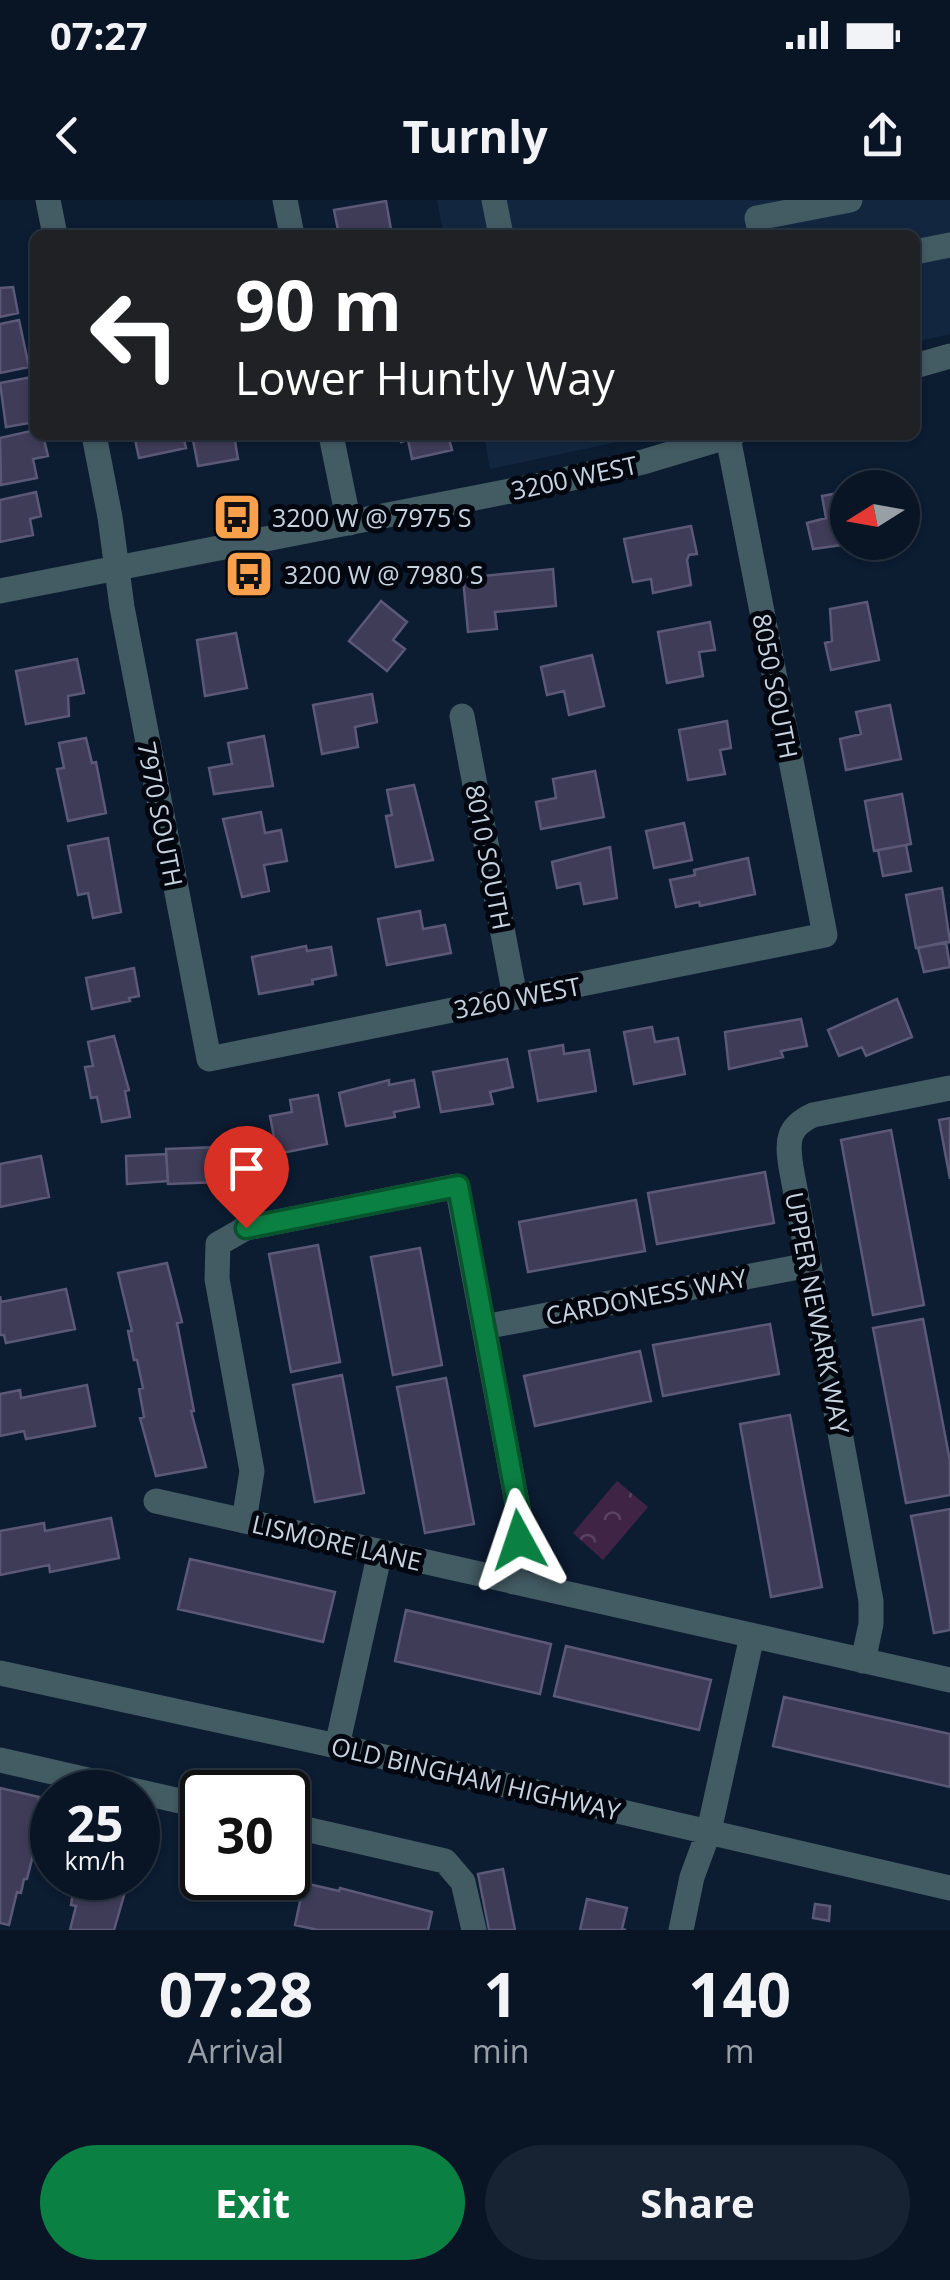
<!DOCTYPE html>
<style>
:root{--surface:#091525;--page:#172232;--text:#f1f3f6;--muted:#999fa7;--line:#293442;--accent:#0b8043}
body{margin:0;font-family:"Open Sans",sans-serif;background:var(--page);color:var(--text);height:100vh;display:flex;flex-direction:column;font-size:38px;white-space:nowrap}
*{box-sizing:border-box;margin:0}
p{font-size:32px;color:var(--muted)}
.icon{flex:none;width:55px;height:55px;fill:none;stroke:currentColor;stroke-width:2;stroke-linecap:round;stroke-linejoin:round}
.map{position:relative;height:1730px;overflow:hidden}
.details{display:flex;flex-direction:column;background:var(--surface);flex:1}
.details>*{flex:none}
.hud{position:absolute;left:30px;top:30px;width:890px;height:210px;border-radius:15px;box-shadow:0 2px 8px #0004,0 0 0 2px var(--line);background:#202124;color:#fff;overflow:hidden}
.needle{width:65px;rotate:259deg}
.controls{position:absolute;left:830px;top:270px;display:grid;gap:20px}
.controls a{display:grid;place-items:center;width:90px;height:90px;border-radius:50%;background:var(--surface);box-shadow:0 2px 8px #0004,0 0 0 2px var(--line);font-size:50px}
.speed{position:absolute;left:30px;top:1570px;display:flex;gap:20px;font-size:50px;font-weight:700;text-align:center}
.speed>*{display:grid;place-content:center;width:130px;height:130px;border-radius:50%;background:var(--surface);box-shadow:0 2px 8px #0004,0 0 0 2px var(--line);line-height:1}
.speed small{font-size:25px;font-weight:400}
.speed .limit{border:5px solid #111;border-radius:15px;background:#fff;color:#111}
.pin{position:absolute;display:grid;place-items:center;width:85px;height:85px;color:#fff;margin:-102px -42px;border-radius:50% 50% 50% 0;rotate:-45deg;box-shadow:0 0 10px #0007}
.pin .icon{rotate:45deg}
.me{position:absolute;width:110px;margin:-55px;rotate:355deg;stroke-linejoin:round;filter:drop-shadow(0 0 8px #0008)}
.turn{display:flex;align-items:center;gap:35px;height:210px;padding:0 40px;font-size:45px}
.turn .icon{width:130px;height:130px;stroke-width:2.5}
.turn b{display:block;font-size:70px;line-height:85px}
.eta{display:flex;justify-content:space-evenly;align-items:center;height:170px;text-align:center}
.eta b{font-size:60px;font-weight:700;line-height:70px}
.action{display:flex;gap:20px;margin-top:auto;padding:20px 40px}
.action a{flex:1;height:115px;border-radius:60px;background:var(--accent);color:#fff;font-size:40px;font-weight:700;line-height:115px;text-align:center}
.action a+a{background:var(--page);color:var(--text)}
.status{display:flex;justify-content:space-between;align-items:center;height:70px;padding:0 50px;background:var(--surface);direction:ltr}
.status svg{height:28px;fill:currentColor}
header{display:flex;justify-content:space-between;align-items:center;height:130px;padding:0 40px;background:var(--surface);font-size:45px;font-weight:700}
.map>svg:first-child{display:block}
.built{fill:#12273f}
.park{fill:url(#park-crowns)}
.building{fill:#3e3c57;stroke:#5b5975;stroke-width:2.5}
.lines{fill:none;stroke-linecap:round;stroke-linejoin:round}
.minor{stroke:#435b63;stroke-width:25}
.route-casing{stroke:#07532c;stroke-width:25}
.route{stroke:#0b8043;stroke-width:18}
.labels{text-anchor:middle;dominant-baseline:central;stroke-width:10;stroke-linejoin:round;paint-order:stroke}
.street-label{font-size:25px;fill:#c8d3e0;stroke:#02070f}
.poi-label{font-size:25px;fill:#c8d3e0;stroke:#02070f;text-anchor:start}
</style>
<div class="status"><b>07:27</b><svg viewBox="0 0 49 12"><path d="M0 12V9h3v3zM5 12V6h3v6zM10 12V3h3v9zM15 12V0h3v12zM26 1h20v11H26zM47 4h2v5h-2z"/></svg></div>
<header><svg class="icon" aria-label="back" viewBox="0 0 24 24"><path d="M15 5l-7 7 7 7"/></svg>Turnly<svg class="icon" aria-label="share" viewBox="0 0 24 24"><path d="M12 15V3M7 8l5-5 5 5M5 13v7h14v-7"/></svg></header>
<div class="map">
<svg width="950" height="1730" viewBox="0 0 950 1730">
<defs>
<pattern id="park-crowns" width="20" height="18" patternUnits="userSpaceOnUse" patternTransform="scale(2.5)"><rect width="20" height="18" fill="#402446"/><path d="M2 6a3 3 0 1 1 6 0M12 15a3 3 0 1 1 6 0" fill="none" stroke="#5a4360"/></pattern>
</defs>
<rect width="100%" height="100%" fill="#0c1c31"/>
<path class="built" d="M437 0H950V134L915 142V35H444Z
M484 235H650L490 269Z"/>
<path class="park" d="M617 1281 648 1307 603 1360 573 1333Z"/>
<path class="building" d="M386 1 392 35H339L334 10Z
M13 87 18 113 0 117V88Z
M19 120 29 167 0 173V124Z
M32 177 35 183V222L6 227 0 183Z
M35 230V235H43L48 256 33 259 37 278 1 285 0 238Z
M134 235H183L186 248 139 258Z
M192 235H234L238 259 198 266Z
M399 235H448L452 250 412 259 408 240 401 242Z
M848 291V342H863L813 349 807 323 826 318 822 296Z
M36 292 41 316 30 319 33 335 0 342V300Z
M691 326 697 354 689 355 687 360 691 385 653 393 651 379 633 382 624 339Z
M553 369 556 406 495 412 497 429 468 432 463 378Z
M381 401 407 422 393 440 405 449 387 471 349 441Z
M867 402 879 460 831 470 825 443 832 441 830 409Z
M710 422 715 450 699 452 703 476 667 483 658 432Z
M236 433 247 488 205 496 197 440Z
M592 455 604 506 569 515 564 491 547 495 541 467Z
M77 459 84 493 68 496 69 516 26 524 16 471Z
M372 494 377 522 355 527 358 547 322 554 313 505Z
M890 505 901 559 846 570 840 539 861 534 856 512Z
M727 521 731 548 720 550 725 574 688 580 679 530Z
M264 536 273 586 214 594 209 568 232 564 228 543Z
M86 538 92 563 96 562 106 613 68 621 57 569 64 568 59 543Z
M595 571 604 617 541 629 536 602 556 598 553 579Z
M414 585 433 660 396 667 386 616 392 615 387 590Z
M902 594 911 644 874 651 865 601Z
M261 612 265 633 281 630 287 661 264 665 269 691 242 697 223 619Z
M684 623 692 660 654 668 646 631Z
M108 638 121 712 93 718 88 693 78 695 68 646Z
M906 645 911 671 883 676 878 650Z
M610 647 617 698 584 704 580 683 557 688 552 662Z
M748 658 755 694 700 706 699 702 676 707 670 680 695 675 694 670Z
M942 688 950 742 916 748 906 695Z
M420 711 423 729 445 725 451 753 387 765 378 719Z
M946 742 950 767 924 772 918 748Z
M306 746 307 751 331 747 336 775 312 780 313 784 259 794 252 757Z
M134 768 139 796 129 798 130 801 92 809 86 778Z
M897 799 912 837 866 856 862 847 839 856 828 830Z
M801 819 807 846 781 851 783 857 729 869 725 832Z
M652 827 655 842 678 838 685 874 634 884 624 832Z
M114 836 129 890 125 891 130 917 102 922 97 897 91 898 85 867 93 866 88 842Z
M563 845 564 854 589 850 596 891 538 901 529 851Z
M507 859 513 887 490 892 493 904 441 912 433 872Z
M389 880V885L414 880 419 907 394 912 395 917 346 926 339 893Z
M318 895 327 944 277 954 270 916 292 912 290 900Z
M950 918V979L939 920Z
M891 930 924 1105 873 1115 841 940Z
M218 947 220 982 168 984 166 949Z
M166 954 168 981 127 984 126 956Z
M41 956 49 997 0 1007V964Z
M765 972 774 1023 657 1044 648 993Z
M636 1000 645 1051 528 1072 519 1022Z
M318 1045 340 1162 291 1172 269 1054Z
M420 1048 442 1165 393 1175 371 1057Z
M167 1063 182 1122 177 1123 194 1211H191L206 1267 156 1276 140 1218 144 1217 139 1189 143 1188 137 1160H134L128 1131H132L118 1073Z
M66 1089 75 1129 6 1143 4 1135H0V1096L1 1102Z
M923 1119 950 1261V1295L906 1303 873 1128Z
M770 1124 779 1174 663 1196 653 1145Z
M640 1151 651 1201 535 1226 524 1176Z
M342 1175 364 1293 315 1302 293 1185Z
M446 1178 474 1324 425 1333 397 1187Z
M87 1185 95 1226 26 1239 24 1231 0 1236V1194L20 1190 21 1198Z
M790 1215 822 1387 771 1397 740 1224Z
M950 1309V1430L934 1433 911 1316Z
M111 1318 119 1358 50 1372 49 1365 0 1375V1331L44 1323 45 1331Z
M190 1359 335 1392 323 1442 178 1409Z
M406 1410 551 1444 540 1494 395 1461Z
M566 1446 711 1480 699 1530 554 1496Z
M784 1497 950 1534V1587L773 1546Z
M0 1588 39 1597 31 1632 35 1633 32 1647H35L27 1679H24L21 1693 17 1692 9 1725 0 1723Z
M503 1669 515 1730H489L478 1674Z
M75 1678H129L114 1730H70L76 1706 71 1705Z
M304 1683 339 1691 340 1688 432 1712 428 1730H318L295 1725Z
M587 1699 627 1708 622 1729 626 1730H580Z
M815 1704 830 1706 829 1721 813 1718Z"/>
<g class="lines">
<path class="minor" d="M48 0 55 35
M285 0 292 35
M494 0 501 35
M761 35 757 18 850 0
M915 52 950 45
M915 166 950 156
M94 235 110 317 122 407 209 859 825 735 728 237
M331 235 349 323
M0 391 541 285 643 262 733 235
M462 516 515 797
M484 1127 809 1065
M156 1301 950 1480
M244 1321 252 1271 217 1079 218 1044 246 1028 457 986 518 1308 519 1340 513 1382
M863 1461 871 1424V1401L791 967C787 941 787 927 813 915L950 888
M0 1473 337 1546 950 1688
M337 1546 380 1352
M0 1560 202 1606
M288 1625 445 1661 463 1682 474 1730
M681 1730 692 1677 709 1631 752 1436"/>
</g>
<g class="lines">
<g class="route-casing">
<path id="route" d="M246 1028 458 986 518 1308 519 1340"/>
</g>
<use href="#route" class="route"/>
</g>
<defs>
<g id="bus-square" transform="scale(2.5)"><rect x="-9" y="-9" width="18" height="18" rx="4" fill="#f9a04d" stroke="#02070f"/><path d="M-5-6H5V4H4V6H2V4H-2V6H-4V4H-5ZM-3.5-4V0h7V-4ZM-3.5 1.2v1.5H-2V1.2ZM2 1.2v1.5H3.5V1.2Z" fill="#111"/></g>
</defs>
<g fill-rule="evenodd">
<use href="#bus-square" x="237" y="317"/>
<use href="#bus-square" x="249" y="374"/>
</g>
<g class="labels">
<g class="street-label">
<text transform="translate(574 277) rotate(-12)">3200 WEST</text>
<text transform="translate(776 486) rotate(79)">8050 SOUTH</text>
<text transform="translate(161 614) rotate(79)">7970 SOUTH</text>
<text transform="translate(489 657) rotate(79)">8010 SOUTH</text>
<text transform="translate(517 797) rotate(-11)">3260 WEST</text>
<text transform="translate(646 1096) rotate(-11)">CARDONESS WAY</text>
<text transform="translate(818 1113) rotate(79)">UPPER NEWARK WAY</text>
<text transform="translate(337 1342) rotate(13)">LISMORE LANE</text>
<text transform="translate(476 1578) rotate(13)">OLD BINGHAM HIGHWAY</text>
</g>
<g class="poi-label">
<text x="272" y="317">3200 W @ 7975 S</text>
<text x="284" y="374">3200 W @ 7980 S</text>
</g>
</g>
</svg>
<div class="controls">
<a><svg class="needle" viewBox="-14 -14 28 28"><path d="M0-13l5 13h-10z" fill="#e53935"/><path d="M0 13l5-13h-10z" fill="#999fa7"/></svg></a>
</div>
<div class="speed"><div>25<small>km/h</small></div><div class="limit">30</div></div>
<div class="pin" style="left:246px;top:1028px;background:#d93025"><svg class="icon" aria-label="arrive" viewBox="0 0 24 24"><path d="M6 21V4h12l-3 4 3 4H6"/></svg></div>
<svg class="me" style="left:519px;top:1340px" viewBox="-20 -20 40 40"><path d="M0-17L14 15 0 8-14 15z" fill="#0b8043" stroke="#fff" stroke-width="4"/></svg>
<div class="hud">
<div class="turn"><svg class="icon" aria-label="left" viewBox="0 0 24 24"><path d="M17 20v-9H6M10 6l-5 5 5 5"/></svg><div><b>90 m</b>Lower Huntly Way</div></div>
</div>
</div>
<section class="details">
<div class="eta">
<div><b>07:28</b><p>Arrival</p></div>
<div><b>1</b><p>min</p></div>
<div><b>140</b><p>m</p></div>
</div>
<div class="action"><a>Exit</a><a>Share</a></div>
</section>
